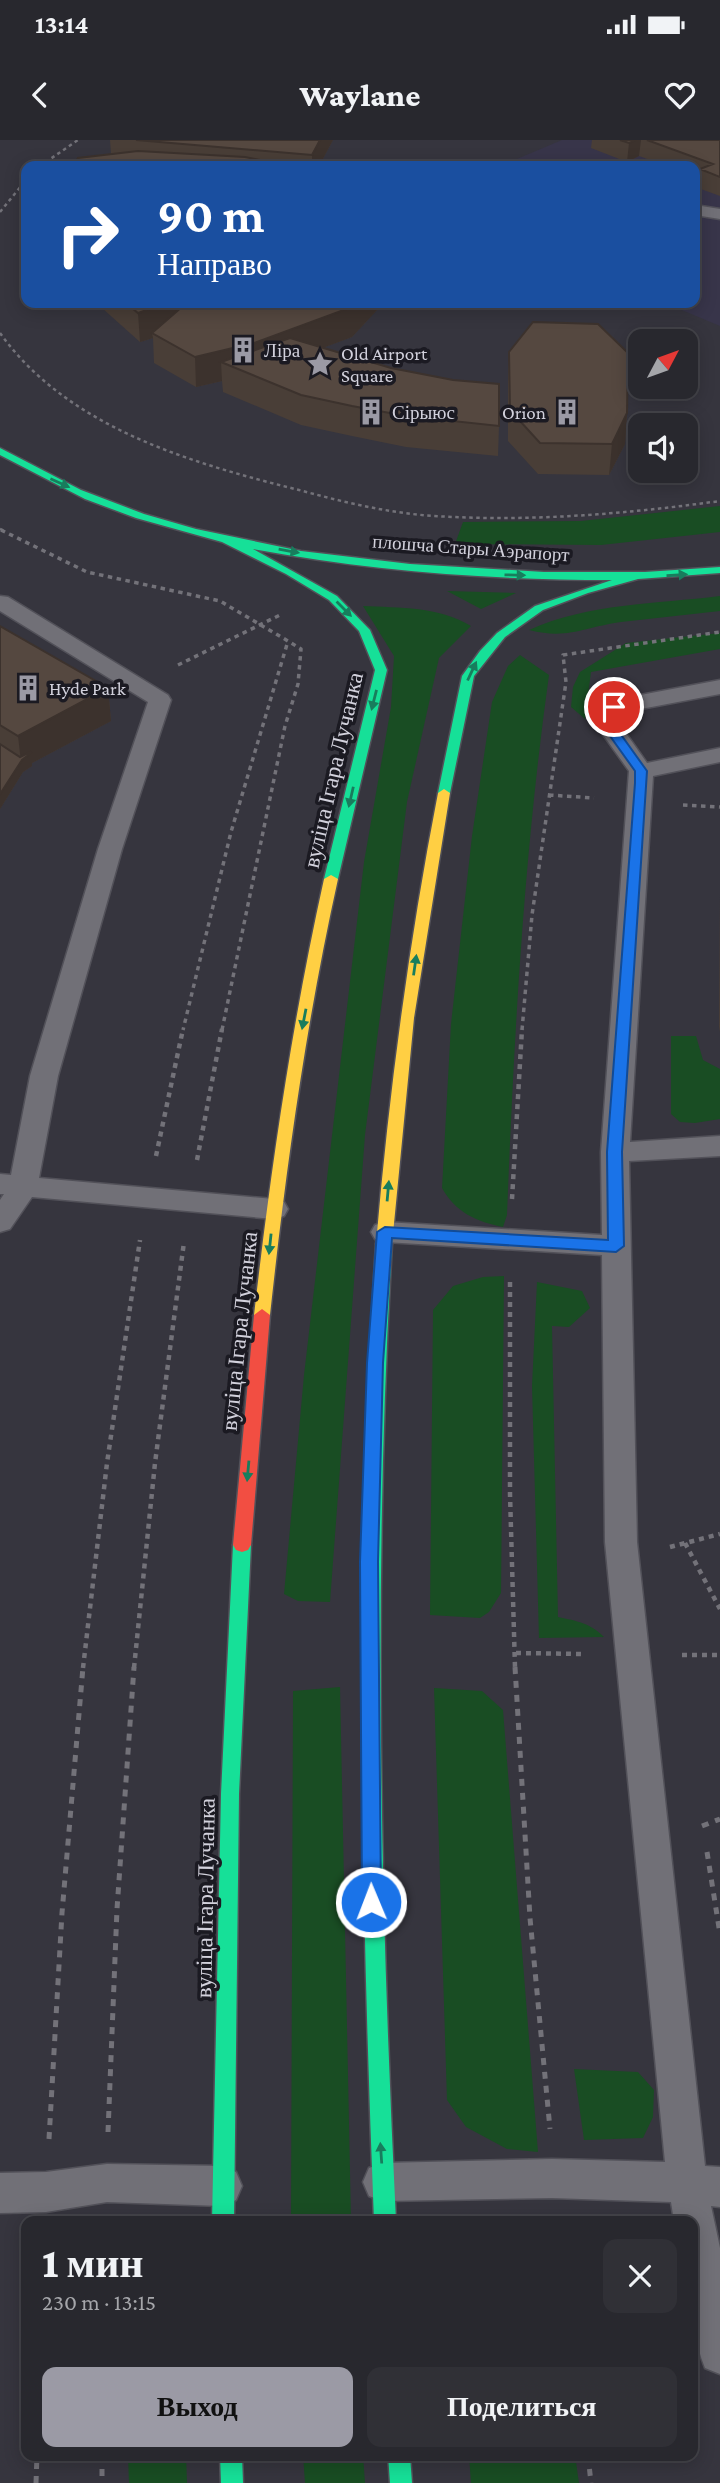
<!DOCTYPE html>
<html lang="ru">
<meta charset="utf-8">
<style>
:root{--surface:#28282e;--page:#303036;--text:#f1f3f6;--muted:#a5a6aa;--line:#44444a;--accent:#9b9aa5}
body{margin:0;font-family:"Crimson Pro",serif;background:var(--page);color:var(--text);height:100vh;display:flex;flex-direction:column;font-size:26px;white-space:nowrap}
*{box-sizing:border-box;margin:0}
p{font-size:23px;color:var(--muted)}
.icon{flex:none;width:38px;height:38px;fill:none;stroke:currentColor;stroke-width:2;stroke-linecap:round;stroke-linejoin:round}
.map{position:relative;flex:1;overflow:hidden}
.sheet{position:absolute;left:21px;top:2076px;width:677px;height:245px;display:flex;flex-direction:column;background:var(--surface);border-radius:14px;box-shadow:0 4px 18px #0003,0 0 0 2px var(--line)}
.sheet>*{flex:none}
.guide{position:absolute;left:21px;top:21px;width:679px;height:147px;border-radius:14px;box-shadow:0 4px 18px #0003,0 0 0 2px var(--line);background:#1a4fa0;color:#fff;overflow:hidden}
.needle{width:46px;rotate:49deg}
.controls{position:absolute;left:628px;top:189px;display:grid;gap:14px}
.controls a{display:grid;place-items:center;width:70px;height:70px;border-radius:14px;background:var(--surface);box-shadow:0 4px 18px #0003,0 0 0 2px var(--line);font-size:35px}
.pin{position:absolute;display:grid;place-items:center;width:60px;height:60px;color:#fff;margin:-30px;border:4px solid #fff;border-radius:50%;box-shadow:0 2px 7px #0007}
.me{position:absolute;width:77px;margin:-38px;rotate:359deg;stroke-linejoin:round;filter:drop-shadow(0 0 5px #0008)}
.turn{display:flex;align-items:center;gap:24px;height:147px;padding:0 21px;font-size:32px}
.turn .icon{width:91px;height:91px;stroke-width:2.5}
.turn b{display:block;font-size:49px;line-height:60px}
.round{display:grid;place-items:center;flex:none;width:74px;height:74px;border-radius:14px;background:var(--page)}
.head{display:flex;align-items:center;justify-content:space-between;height:119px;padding:0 21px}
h1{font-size:42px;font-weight:800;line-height:52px}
.button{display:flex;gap:14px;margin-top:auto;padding:14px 21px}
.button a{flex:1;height:80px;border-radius:14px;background:var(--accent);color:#111;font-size:28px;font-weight:800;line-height:80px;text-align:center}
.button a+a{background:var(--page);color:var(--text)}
.status{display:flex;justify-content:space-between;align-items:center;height:49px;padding:0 35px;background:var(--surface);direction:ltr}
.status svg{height:19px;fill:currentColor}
header{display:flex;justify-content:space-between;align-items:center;height:91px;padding:0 21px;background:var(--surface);font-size:32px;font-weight:800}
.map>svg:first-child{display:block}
.built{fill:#38354a}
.green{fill:#194d23}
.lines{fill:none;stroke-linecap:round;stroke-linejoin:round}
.lane-casing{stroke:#525159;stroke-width:3}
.fast-casing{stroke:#525159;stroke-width:3}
.slow-casing{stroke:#525159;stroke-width:3}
.jam-casing{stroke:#525159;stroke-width:3}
.path-far3{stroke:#737279;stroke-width:2.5;stroke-dasharray:3.5 3.5;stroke-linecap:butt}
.path-far2{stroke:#737279;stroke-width:3.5;stroke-dasharray:4.5 4.5;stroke-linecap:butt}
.path-far1{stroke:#737279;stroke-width:4.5;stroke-dasharray:5 5;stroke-linecap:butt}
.path{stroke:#737279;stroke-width:5;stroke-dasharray:7 7;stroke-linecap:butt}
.lane{fill:#717077;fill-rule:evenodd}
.fast{fill:#16e098;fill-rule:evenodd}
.slow{fill:#ffcf43;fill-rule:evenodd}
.jam{fill:#f24e42;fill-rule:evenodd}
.wall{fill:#493e37}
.shaded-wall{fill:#3c322d}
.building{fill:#554840;stroke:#3c322d;stroke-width:2}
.oneway{fill:#187d5d}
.route{fill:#1a73e8;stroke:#114b97;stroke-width:2}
.labels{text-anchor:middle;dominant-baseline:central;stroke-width:7;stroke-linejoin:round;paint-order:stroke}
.far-poi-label{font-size:19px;fill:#d2d1dc;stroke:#1b1a22;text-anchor:start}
.far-street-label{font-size:19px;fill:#d2d1dc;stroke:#1b1a22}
.street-label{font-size:23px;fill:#d2d1dc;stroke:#1b1a22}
</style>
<div class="status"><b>13:14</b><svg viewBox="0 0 49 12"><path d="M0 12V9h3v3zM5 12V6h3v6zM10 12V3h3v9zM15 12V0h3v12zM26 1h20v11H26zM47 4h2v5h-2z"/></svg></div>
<header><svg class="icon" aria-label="back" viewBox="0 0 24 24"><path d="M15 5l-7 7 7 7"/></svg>Waylane<svg class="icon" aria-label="heart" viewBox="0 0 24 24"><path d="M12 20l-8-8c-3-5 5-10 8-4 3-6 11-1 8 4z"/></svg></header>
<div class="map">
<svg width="720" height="2343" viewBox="0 0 720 2343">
<rect width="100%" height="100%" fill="#36353e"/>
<path class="built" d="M562 0H720V186L665 163H695V26H500Z"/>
<path class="green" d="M720 366V392L601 405 455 404 463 382 581 381Z
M447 451 516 453 481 469Z
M720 456V471C687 475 654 478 621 482 584 487 568 500 529 490 589 463 656 464 720 456Z
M363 466C400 468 438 466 471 486L439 518 407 662 365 995 330 1462 298 1461 284 1454 304 1235 364 722 391 567 394 516Z
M720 493V509L591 532 585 579 571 567 573 547 580 532 626 503Z
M520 515 549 535C524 714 514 895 507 1075L503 1087C477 1082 455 1072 442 1048L451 884 472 696 492 562 508 526Z
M671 896H696L703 920 720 929V979L695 983 680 982 671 974Z
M504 1136 501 1453 489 1472 480 1478 430 1475 433 1170 453 1146 483 1137Z
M537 1142 582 1151 590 1168 569 1187 552 1186 558 1477C577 1481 590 1483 604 1497L539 1498 532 1246Z
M340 1547 351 2081H291L293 1551Z
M434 1548 482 1551 503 1570 538 2012 507 2009 466 1987 447 1960Z
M574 1929 638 1932 654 1950 653 1977 643 1998 584 2000Z
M128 2315H186L187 2343H129Z
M303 2315H363L365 2343H305Z
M469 2315H575L579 2343H471Z"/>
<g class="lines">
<g class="lane-casing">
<path id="lane" d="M695 65 720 69V79L695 75Z
M0 456 8 457 168 555 171 560 122 709 58 936 39 1038 274 1059 284 1062 288 1069 284 1076 274 1079 32 1057 10 1089 0 1092V1060L4 1054H0V1034L11 1035 30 936 98 709 148 562 0 471Z
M720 540V554L625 572 623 589 647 623 720 608V622L653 636 630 1002 720 996V1016L629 1021 637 1402 705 2026 720 2027V2067L711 2066 720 2108V2234L705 2228C686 2182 693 2129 693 2081H674L671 2062 552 2058 383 2061 369 2056 363 2042 369 2028 383 2023 552 2019 665 2022 605 1402 602 1115 385 1102 375 1099 371 1092 375 1085 385 1082 602 1095 601 1012 629 631 599 589 603 567 606 562 614 560Z
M107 2024 222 2026 236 2032 242 2046 236 2060 222 2066 107 2062 46 2072 0 2073V2033L46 2032Z"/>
</g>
<g class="fast-casing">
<path id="fast" d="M0 308 81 350 144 374 196 389 301 411 410 424 544 432H645L720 427V433L638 439 588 453 543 470 505 497 474 536 450 653 444 657 438 653 462 536 480 511 497 493 535 466 612 440C492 440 372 431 253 409L337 456 370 490 387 530 338 739 331 743 324 739 375 530 359 491 329 460 286 434 222 402 136 378 85 359 0 315Z
M384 1099 392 1104C373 1431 380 1754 396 2081H374C361 1754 355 1431 376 1104Z
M242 1398 248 1400 251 1405 239 1654 234 2081H212L221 1654 233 1405 236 1400Z
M220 2315H242L243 2343H221Z
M388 2315H410L412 2343H390Z"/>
</g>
<g class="slow-casing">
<path id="slow" d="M444 649 450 653 414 878 392 1104 384 1109 376 1104C389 952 409 802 438 653Z
M331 735 338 739C306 883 286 1028 270 1175L262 1181 254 1175C271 1028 292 883 324 739Z"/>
</g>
<g class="jam-casing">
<path id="jam" d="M262 1169 270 1175 251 1405 248 1410 242 1412 236 1410 233 1405 254 1175Z"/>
</g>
<path class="path-far3" d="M40 26 78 0
M0 72 26 40
M0 193C68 288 191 323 299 350 343 362 388 373 434 376 530 382 625 374 720 361
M0 389 5 391"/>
<path class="path-far2" d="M1 390 87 432 220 461 288 501 231 692 183 890
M178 525 280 475
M549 655 594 658
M683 665 720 667
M222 890 285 586 298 544 301 509 288 501
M522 890 532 775 566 542 563 515 720 492"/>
<path class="path-far1" d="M156 1016 183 889
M197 1020 222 889
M512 1059 522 889
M510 1142V1354L515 1528
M685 1403 720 1469
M670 1407 720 1394
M516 1513 583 1514
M682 1515H720
M83 1528 107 1323 140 1100
M134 1528 155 1323 184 1102"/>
<path class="path" d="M515 1527 530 1778 550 1989
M702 1686 720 1679
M707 1712 720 1794
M108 1992 117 1769 134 1527
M49 1999 62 1773 83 1527
M102 2315V2343
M588 2315 591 2343
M36 2343 37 2315"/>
<use href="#lane" class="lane"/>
<use href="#fast" class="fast"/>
<use href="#slow" class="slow"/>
<use href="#jam" class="jam"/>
</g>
<path class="wall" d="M110 0H333L319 26H74L111 14Z
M592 0H720V56L698 48 699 38 695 36V26H667L639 16 627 22 591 8Z
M99 163H377V170L352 197 322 208 499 286 498 316 406 307 352 296 301 285 223 252 222 241 196 247 154 223 153 198 140 202 102 168Z
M509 212 627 273 625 304 609 335 538 334 508 301V242Z
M0 486 108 548 111 581 32 623V626L23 632 0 669Z
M720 756V892L719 887Z"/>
<path class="shaded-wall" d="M320 0H333L319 26H312V15Z
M636 0H641L639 16 627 22 629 3Z
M167 163H205L152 193 153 198 140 202 138 173Z
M356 163H377V170L352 197 255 233 221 222 222 241 196 247 195 217Z
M627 273 625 304 609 335 612 304Z
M108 548 111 581 32 623V626L23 632 0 669V654L21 622 18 596Z"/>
<path class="building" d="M136 0H320L312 15Z
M620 0H636L629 3Z
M647 0H720V37L700 29 713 24Z
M138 11 245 17 289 26H74L78 18Z
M126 163H167L138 173Z
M190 163H356L352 167 254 203 195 217 152 193 183 166Z
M533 182 598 184 628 213 627 273 612 304 540 303 510 270 509 212Z
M290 198 391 228 453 240 499 244V286L406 276 352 266 301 255 221 222Z
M0 486 108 548 18 596 0 585Z
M0 604 20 617 30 612 31 613 22 620 0 654Z"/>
<defs><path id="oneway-solid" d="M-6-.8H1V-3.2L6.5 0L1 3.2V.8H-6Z" transform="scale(1.75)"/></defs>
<g class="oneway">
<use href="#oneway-solid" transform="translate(60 343) rotate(24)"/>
<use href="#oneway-solid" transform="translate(289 411) rotate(10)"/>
<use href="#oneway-solid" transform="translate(515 435) rotate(1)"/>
<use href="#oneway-solid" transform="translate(677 435) rotate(-4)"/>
<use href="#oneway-solid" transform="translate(344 469) rotate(45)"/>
<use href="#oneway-solid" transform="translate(472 531) rotate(-65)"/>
<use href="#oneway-solid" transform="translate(374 560) rotate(104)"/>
<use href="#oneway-solid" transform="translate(351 657) rotate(103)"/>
<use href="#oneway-solid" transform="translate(415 825) rotate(-82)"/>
<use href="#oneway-solid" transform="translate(304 879) rotate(101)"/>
<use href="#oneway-solid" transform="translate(388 1051) rotate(-85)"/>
<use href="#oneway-solid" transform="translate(270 1104) rotate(96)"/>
<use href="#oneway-solid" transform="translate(248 1331) rotate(95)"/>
<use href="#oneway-solid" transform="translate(381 2013) rotate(-94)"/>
</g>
<path class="route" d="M614 564 620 567 617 589 647 631 622 1012 624 1106 616 1112 392 1098 383 1223 378 1422 381 1762 378 1768 371 1771 364 1768 362 1762 360 1422 367 1223 377 1092 385 1087 608 1100 607 1012 635 643V631L605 589 607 567Z"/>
<defs>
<g id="building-bare" transform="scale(2.1)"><path d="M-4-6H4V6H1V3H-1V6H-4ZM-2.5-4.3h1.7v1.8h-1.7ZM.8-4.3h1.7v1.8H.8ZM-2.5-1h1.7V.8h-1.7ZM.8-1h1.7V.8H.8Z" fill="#9b9aa5" stroke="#1b1a22" stroke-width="2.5" paint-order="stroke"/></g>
<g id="sight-bare" transform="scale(2.1)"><path d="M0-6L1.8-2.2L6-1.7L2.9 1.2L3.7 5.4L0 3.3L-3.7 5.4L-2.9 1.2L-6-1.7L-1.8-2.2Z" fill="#9b9aa5" stroke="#1b1a22" stroke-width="2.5" paint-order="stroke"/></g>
</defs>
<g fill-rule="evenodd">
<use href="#building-bare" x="243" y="210"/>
<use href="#sight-bare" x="320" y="224"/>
<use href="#building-bare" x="371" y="272"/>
<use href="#building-bare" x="567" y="272"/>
<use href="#building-bare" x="28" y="548"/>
</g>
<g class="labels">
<g class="far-poi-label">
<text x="264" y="210">Ліра</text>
<text x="341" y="213">Old Airport<tspan x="341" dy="22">Square</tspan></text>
<text x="392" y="272">Сірыюс</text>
<text x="546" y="272" text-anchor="end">Orion</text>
<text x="49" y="548">Hyde Park</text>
</g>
<g class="far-street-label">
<text transform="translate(471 408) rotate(4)">плошча Стары Аэрапорт</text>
</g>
<g class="street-label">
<text transform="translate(333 630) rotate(-77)">вуліца Ігара Лучанка</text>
<text transform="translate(239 1191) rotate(-84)">вуліца Ігара Лучанка</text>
<text transform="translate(205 1758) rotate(-89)">вуліца Ігара Лучанка</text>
</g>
</g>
</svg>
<div class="controls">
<a><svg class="needle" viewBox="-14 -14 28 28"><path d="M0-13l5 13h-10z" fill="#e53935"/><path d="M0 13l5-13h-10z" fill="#a5a6aa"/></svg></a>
<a><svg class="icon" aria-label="sound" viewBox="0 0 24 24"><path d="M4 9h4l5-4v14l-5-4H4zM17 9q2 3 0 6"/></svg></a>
</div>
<div class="pin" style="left:614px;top:567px;background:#d93025"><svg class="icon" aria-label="arrive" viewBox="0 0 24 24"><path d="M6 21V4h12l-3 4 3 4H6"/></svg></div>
<svg class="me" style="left:371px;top:1762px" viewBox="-20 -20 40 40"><circle r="17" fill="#1a73e8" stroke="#fff" stroke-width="3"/><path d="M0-11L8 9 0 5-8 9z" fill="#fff"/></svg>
<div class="guide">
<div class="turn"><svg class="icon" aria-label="right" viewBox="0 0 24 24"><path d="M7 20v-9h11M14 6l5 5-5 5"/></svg><div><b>90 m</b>Направо</div></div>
</div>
<section class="sheet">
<div class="head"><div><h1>1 мин</h1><p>230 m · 13:15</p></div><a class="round"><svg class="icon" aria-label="close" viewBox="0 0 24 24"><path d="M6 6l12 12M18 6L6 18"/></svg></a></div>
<div class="button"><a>Выход</a><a>Поделиться</a></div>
</section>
</div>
